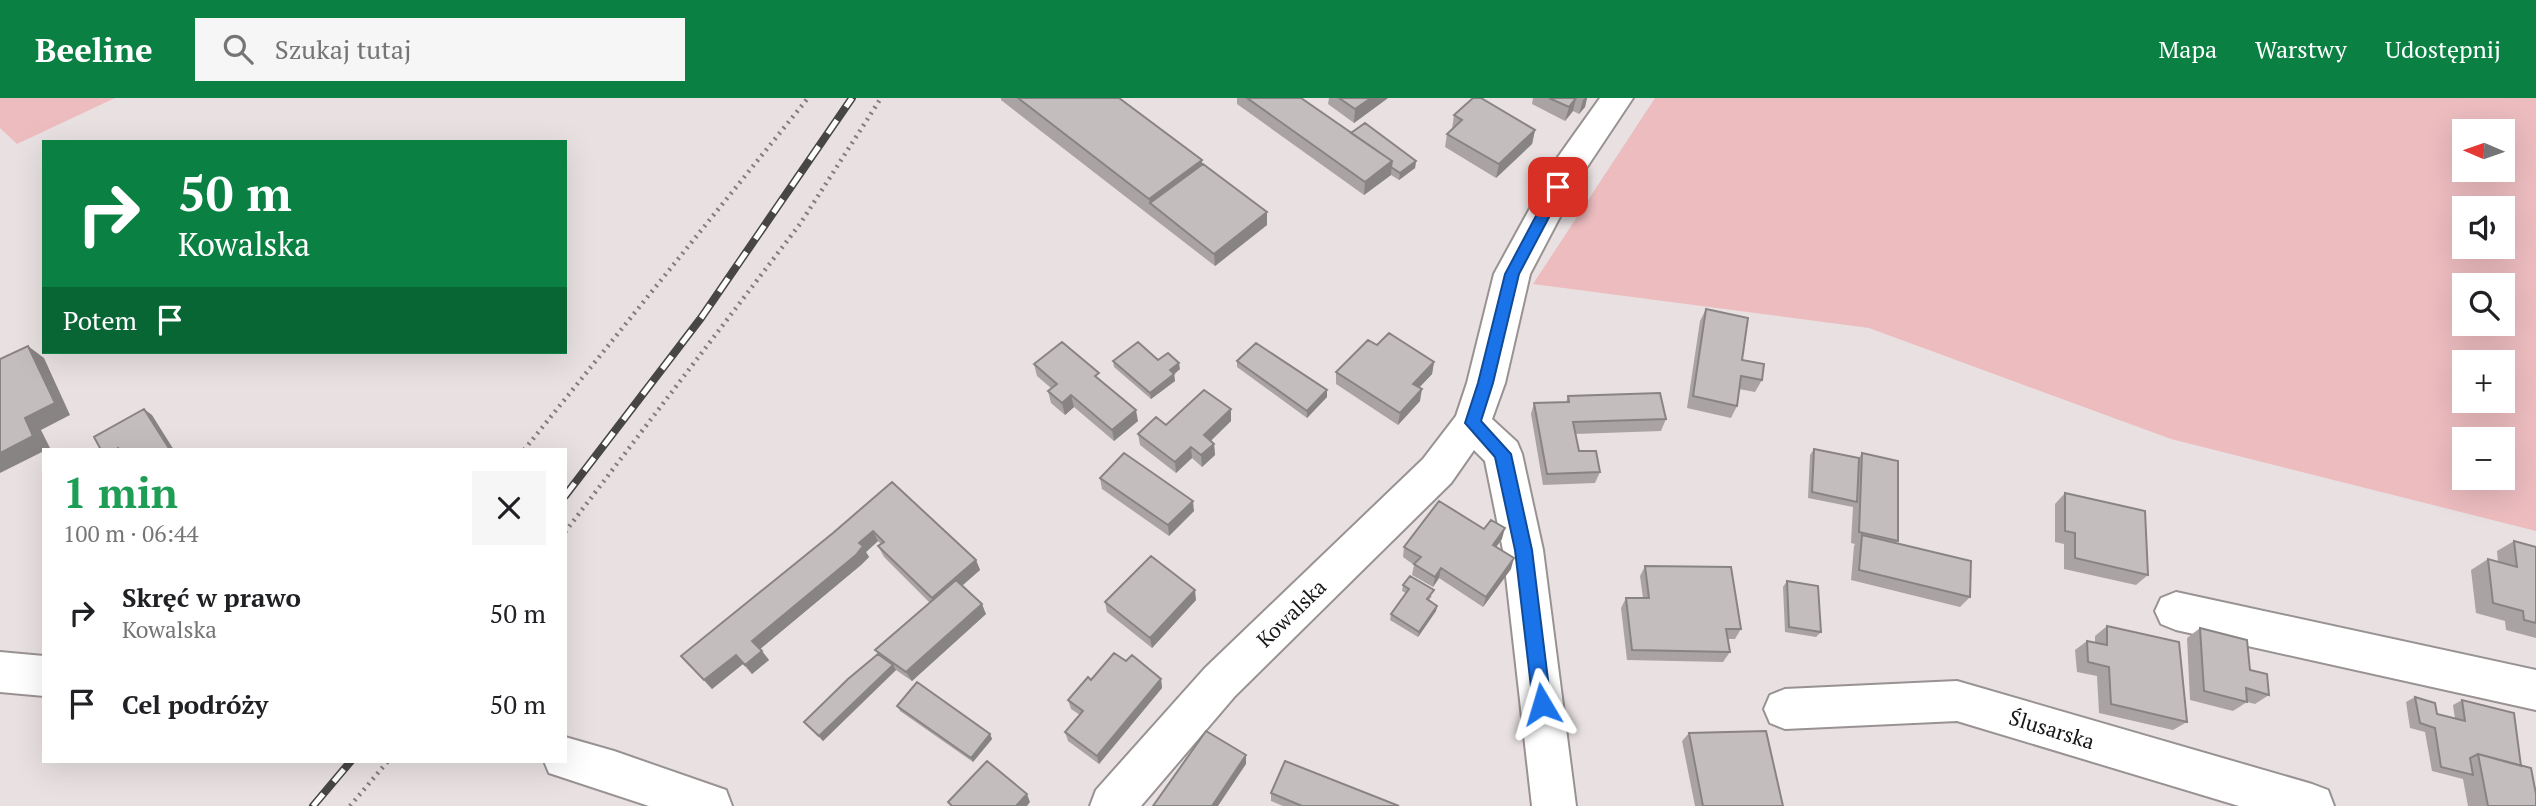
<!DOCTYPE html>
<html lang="pl">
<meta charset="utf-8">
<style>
:root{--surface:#fff;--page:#f6f6f6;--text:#202124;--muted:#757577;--accent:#0b8043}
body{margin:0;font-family:"PT Serif",serif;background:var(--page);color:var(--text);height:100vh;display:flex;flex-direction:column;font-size:26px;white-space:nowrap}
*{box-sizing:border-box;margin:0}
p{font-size:23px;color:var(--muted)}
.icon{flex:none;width:38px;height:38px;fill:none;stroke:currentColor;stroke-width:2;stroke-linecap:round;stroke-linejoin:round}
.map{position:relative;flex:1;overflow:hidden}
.side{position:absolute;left:42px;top:350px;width:525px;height:315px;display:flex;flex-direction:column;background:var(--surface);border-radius:0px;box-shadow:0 7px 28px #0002}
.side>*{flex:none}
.guide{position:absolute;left:42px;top:42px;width:525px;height:214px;border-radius:0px;box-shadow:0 7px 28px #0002;background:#0b8043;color:#fff;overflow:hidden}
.needle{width:46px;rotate:272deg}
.buttons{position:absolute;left:2452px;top:21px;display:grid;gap:14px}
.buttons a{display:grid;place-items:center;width:63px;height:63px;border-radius:0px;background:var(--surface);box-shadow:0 7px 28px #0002;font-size:35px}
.pin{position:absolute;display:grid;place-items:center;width:60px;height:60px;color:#fff;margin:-30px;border-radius:14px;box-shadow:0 4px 10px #0006}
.me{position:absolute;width:77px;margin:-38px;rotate:353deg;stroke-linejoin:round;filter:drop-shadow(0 0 5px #0008)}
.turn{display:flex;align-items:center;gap:24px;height:147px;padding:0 21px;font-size:32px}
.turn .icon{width:91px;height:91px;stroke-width:2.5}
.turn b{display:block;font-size:49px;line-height:60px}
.then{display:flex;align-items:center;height:66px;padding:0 21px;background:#0003;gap:14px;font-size:26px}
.round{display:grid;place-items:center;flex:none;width:74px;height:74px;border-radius:0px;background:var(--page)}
.headline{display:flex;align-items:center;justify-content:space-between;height:119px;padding:0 21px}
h1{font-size:42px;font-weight:800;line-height:52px;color:#1e9e55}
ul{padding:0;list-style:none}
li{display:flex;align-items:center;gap:21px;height:91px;padding:0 21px}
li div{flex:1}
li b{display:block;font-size:26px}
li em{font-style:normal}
header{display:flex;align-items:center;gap:42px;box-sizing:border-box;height:98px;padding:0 35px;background:var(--accent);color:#fff}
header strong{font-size:33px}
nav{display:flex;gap:38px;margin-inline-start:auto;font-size:24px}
.search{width:490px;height:63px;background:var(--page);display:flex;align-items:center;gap:18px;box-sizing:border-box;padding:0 24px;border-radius:0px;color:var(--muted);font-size:26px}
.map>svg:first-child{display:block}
.green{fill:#ecbcbf;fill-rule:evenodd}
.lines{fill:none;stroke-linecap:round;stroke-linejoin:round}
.minor-casing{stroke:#999292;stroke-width:4}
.path{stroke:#827d7d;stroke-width:4.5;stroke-dasharray:2 5;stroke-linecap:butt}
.minor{fill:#fff;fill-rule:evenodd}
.rail-casing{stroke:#484545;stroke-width:8}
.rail{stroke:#fff;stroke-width:5;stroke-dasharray:16;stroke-linecap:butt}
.wall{fill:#a9a3a3}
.shaded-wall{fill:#898484}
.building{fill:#c4bdbd;stroke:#898484;stroke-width:2}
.route{fill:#1a73e8;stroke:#114b97;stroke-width:2}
.labels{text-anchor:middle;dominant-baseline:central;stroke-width:7;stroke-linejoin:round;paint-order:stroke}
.street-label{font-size:21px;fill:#191717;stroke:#fff}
</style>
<header>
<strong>Beeline</strong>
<div class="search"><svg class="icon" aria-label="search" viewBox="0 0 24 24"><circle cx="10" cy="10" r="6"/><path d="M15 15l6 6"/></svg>Szukaj tutaj</div>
<nav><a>Mapa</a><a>Warstwy</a><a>Udostępnij</a></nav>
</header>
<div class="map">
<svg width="2536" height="708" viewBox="0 0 2536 708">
<rect width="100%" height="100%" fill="#e9e1e1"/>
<path class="green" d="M0 0H115L17 46 0 30Z
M1655 0H2536V433L2171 341 1869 230 1533 186ZM2464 33H2502V72H2464ZM2464 110H2502V149H2464ZM2464 187H2502V226H2464ZM2464 264H2502V303H2464ZM2464 341H2502V380H2464Z"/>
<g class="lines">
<g class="minor-casing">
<path id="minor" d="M1600 0H1633L1583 75 1530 176 1505 285 1492 321 1517 344 1522 356 1543 452 1576 708H1532L1503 452 1485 363 1474 352 1451 385 1235 598 1141 708H1090L1096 692 1205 570 1423 361 1456 318 1467 285 1494 176 1558 59Z
M2176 494 2536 572V612L2176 532 2161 526 2155 513 2161 500Z
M0 554 44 558V598L0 594Z
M1957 583 2312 686 2328 692 2334 708H2239L1957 623 1785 631 1770 625 1764 611 1770 597 1785 591Z
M565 639 614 653 726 692 732 708H649L549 675 544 663H565Z"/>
</g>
<path class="path" d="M524 352 808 0
M565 434 800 126 881 0
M350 708 388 663"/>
<use href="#minor" class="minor"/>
<g class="rail-casing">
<path id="rail" d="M565 398 701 220 852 0
M313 708 351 663"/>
</g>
<use href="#rail" class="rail"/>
</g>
<path class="wall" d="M1001 0H1119L1203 66 1267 127 1215 168 1001 2Z
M1237 0H1301L1351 35 1416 63 1415 70 1399 82 1391 77 1364 97 1237 6Z
M1329 0H1388L1354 25 1328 6Z
M1533 0H1587L1585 9 1579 16 1573 13 1565 23 1532 6Z
M1454 17 1535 32 1532 46 1496 80 1445 49 1447 36 1452 31Z
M1706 211 1742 262 1762 282 1755 294 1739 291 1737 308 1731 320 1687 310 1700 223Z
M1377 247 1434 264 1432 276 1419 290 1420 303 1398 327 1336 286V274Z
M1158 262 1180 271 1174 276 1175 283 1151 301 1114 269 1113 263Z
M1237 263 1327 299 1307 320 1237 269Z
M1034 266 1100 282 1138 323 1114 343 1074 309 1065 317 1051 305 1048 293 1051 290 1037 278Z
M1568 298 1666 321 1661 333 1575 336 1579 353 1600 374 1595 385 1543 387 1531 316 1534 305 1566 304Z
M1231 323 1211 343 1214 346 1215 357 1202 369 1192 360 1176 375 1140 347 1138 336 1166 327Z
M1814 351 1859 360 1862 355 1898 443 1896 445 1970 499 1960 509 1851 482 1854 448 1855 446 1851 445 1853 409 1808 400 1810 357Z
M1100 380 1194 413 1169 438 1102 391Z
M892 384 976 462 980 472 962 488 986 516 912 583 896 572 823 643 804 624 878 556 875 552 930 505 884 459 878 448 881 446 878 443 866 454 869 459 861 467 760 551 769 562 752 576 743 566 712 591 681 558 833 435Z
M2065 395 2148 477 2136 487 2064 471V446L2055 444V406Z
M1484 431 1502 441 1496 449 1511 471 1483 509 1439 480 1433 489 1412 477 1414 467 1403 459 1404 449Z
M2514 443 2536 449V540L2506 532 2505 523 2476 515 2471 472 2488 461 2498 464 2497 453Z
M1645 468 1741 531 1735 541H1728L1730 554 1723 564 1627 562 1621 510 1626 500H1643L1640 478Z
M1787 483 1821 534 1816 539 1785 534 1783 489Z
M1403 487 1432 498 1429 502 1437 508 1436 513 1418 539 1390 522 1391 516 1406 495 1402 493Z
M1196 502 1152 550 1107 514 1105 504Z
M2107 528 2187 624 2173 632 2099 615 2097 578 2077 574 2075 552 2087 543 2095 545V538Z
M2200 530 2250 572 2269 597 2255 606 2247 604 2233 613 2190 602 2187 540Z
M1126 563 1161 581 1162 590 1099 666 1068 643 1065 634 1080 617 1071 611 1068 602 1091 582Z
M2415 599 2437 616 2455 621 2453 607 2462 602 2521 668 2536 708H2468L2463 681 2432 673 2425 634 2410 630 2406 604Z
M897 608 990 636 992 641 973 664 900 613Z
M1689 635 1783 708H1695L1682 643Z
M1271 695 1399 708H1283L1271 703Z"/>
<path class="shaded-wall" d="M1371 0H1388L1354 25 1355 11Z
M1576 0 1573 13 1565 23 1569 9Z
M1585 0H1587L1585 9 1579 16 1583 2Z
M1535 32 1532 46 1496 80 1499 66Z
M1202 62 1203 79 1150 105 1149 101Z
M1392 63 1391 77 1364 97 1365 84Z
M1416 63 1415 70 1399 82 1400 75Z
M1267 114V127L1215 168 1214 156Z
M28 248 44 260 70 317 41 332 50 350 44 352V353L0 375V355Z
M1434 264 1432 276 1411 298 1413 286Z
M1179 265 1180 271 1171 279 1170 272Z
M1174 276 1175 283 1151 301 1150 295Z
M1422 291 1420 303 1398 327 1400 315Z
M1327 292V299L1307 320V313Z
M1071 297 1074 309 1065 317 1062 305Z
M144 311 152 317 174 352H170Z
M1231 311V323L1204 349V337Z
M1136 312 1138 323 1114 343 1112 332Z
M1214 346 1215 357 1202 369 1201 357Z
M1191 349 1192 360 1176 375 1175 364Z
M1193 403 1194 413 1169 438 1168 427Z
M1505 430 1502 441 1490 457 1493 447Z
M873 433 878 443 866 454 869 459 861 467 759 552 752 543Z
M1514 460 1511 471 1483 509 1486 499Z
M976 462 980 472 936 510 932 500Z
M1441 470 1439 480 1433 489 1435 479Z
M1195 492 1196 502 1152 550 1150 540Z
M982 506 986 516 912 583 906 574Z
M1437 508 1436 513 1418 539 1419 534Z
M762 553 769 562 752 576 745 567Z
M736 557 743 566 712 591 704 582Z
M893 567 896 572 823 643 819 638Z
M1161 581 1162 590 1099 666 1097 658Z
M990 636 992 641 973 664 971 660Z
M1246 657V666L1218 708H1212Z
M1027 696 1030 704 1027 708H1016Z"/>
<path class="building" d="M1018 0H1119L1202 62 1149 101Z
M1247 0H1301L1392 63 1365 84Z
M1339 0H1371L1355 11Z
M1473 0H1481L1535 32 1499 66 1447 36 1462 22 1454 17Z
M1549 0H1576L1569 9Z
M1365 25 1416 63 1400 75 1391 69 1392 63 1351 35Z
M1203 66 1267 114 1214 156 1150 105Z
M1706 211 1748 220 1742 262 1764 266 1762 282 1741 278 1737 308 1693 298Z
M1389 235 1434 264 1413 286 1422 291 1400 315 1336 274 1368 242 1377 247Z
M1062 244 1099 275 1095 278 1136 312 1112 332 1071 297 1062 305 1048 293 1057 286 1034 266Z
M1138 244 1158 262 1168 255 1179 265 1170 272 1174 276 1150 295 1113 263Z
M1256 245 1327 292 1307 313 1237 263Z
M28 248 55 305 25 320 33 338 0 355V261Z
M1204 292 1231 311 1204 337 1214 346 1201 357 1191 349 1175 364 1138 336 1156 319 1166 327Z
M1660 295 1666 321 1573 324 1579 353H1596L1600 374 1547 376 1534 305 1569 304 1568 298Z
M144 311 170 352H119L118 350 115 352H101L94 339Z
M1814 351 1859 360 1857 404 1812 394Z
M1124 355 1193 403 1168 427 1100 380Z
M1862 355 1898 363V443L1859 434Z
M892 384 976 462 932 500 878 448 884 444 873 433 859 445 863 448 856 457 752 543 762 553 745 567 736 557 704 582 681 558 833 435Z
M2065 395 2145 413 2148 477 2075 460V435L2065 433Z
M1439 403 1484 431 1491 422 1505 430 1493 447 1514 460 1486 499 1441 470 1435 479 1414 466 1421 459 1404 449Z
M1862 437 1971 463 1970 499 1859 472Z
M2514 443 2536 449V525L2524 522 2523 513 2493 505 2488 461 2517 469Z
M1151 458 1195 492 1150 540 1105 504Z
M1645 468 1731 469 1741 531H1726L1730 554 1632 552 1626 500H1649Z
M1410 478 1434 492 1427 501 1437 508 1419 534 1391 516 1409 491 1403 487Z
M956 482 982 506 906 574 875 552Z
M1787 483 1818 488 1821 534 1789 529Z
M2107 528 2179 544 2187 624 2111 606 2109 569 2088 564 2087 543 2107 547Z
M2200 530 2247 542 2250 572 2267 576 2269 597 2246 590 2247 604 2204 593Z
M1114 555 1126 563 1132 557 1161 581 1097 658 1065 634 1083 613 1068 602 1088 579 1091 582Z
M878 556 893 567 819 638 804 624 848 581Z
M917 584 990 636 971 660 897 608Z
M2415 599 2435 605 2437 616 2465 623 2462 602 2514 615 2521 668 2478 656 2470 660 2473 677 2441 669 2435 630 2420 625Z
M1206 633 1246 657 1212 708H1153Z
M1766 633 1783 708H1703L1689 635Z
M2478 656 2531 670 2536 696V708H2488Z
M987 663 1027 696 1016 708H952L948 704Z
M1285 663 1399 708H1302L1271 695Z"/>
<path class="route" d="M1558 84 1565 89 1519 176 1493 285 1481 323 1511 356 1532 452 1551 606 1548 612 1542 614 1535 612 1533 606 1515 452 1495 359 1465 325 1478 285 1505 176 1553 86Z"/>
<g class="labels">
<g class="street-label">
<text transform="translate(1291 515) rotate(-44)">Kowalska</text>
<text transform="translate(2052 631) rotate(17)">Ślusarska</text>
</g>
</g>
</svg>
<div class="buttons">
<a><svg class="needle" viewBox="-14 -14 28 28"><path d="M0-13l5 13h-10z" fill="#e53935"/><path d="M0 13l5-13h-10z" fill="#757577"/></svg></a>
<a><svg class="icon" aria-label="sound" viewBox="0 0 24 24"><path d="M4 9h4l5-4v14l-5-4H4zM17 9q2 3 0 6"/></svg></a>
<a><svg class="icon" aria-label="search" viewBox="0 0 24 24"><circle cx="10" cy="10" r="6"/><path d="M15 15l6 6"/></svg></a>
<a>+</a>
<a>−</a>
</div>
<div class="pin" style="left:1558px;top:89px;background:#d93025"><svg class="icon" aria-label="arrive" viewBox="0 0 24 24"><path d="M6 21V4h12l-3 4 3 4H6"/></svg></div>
<svg class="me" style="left:1542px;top:606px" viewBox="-20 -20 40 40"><path d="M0-17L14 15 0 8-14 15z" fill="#1a73e8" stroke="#fff" stroke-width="4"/></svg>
<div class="guide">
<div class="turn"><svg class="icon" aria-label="right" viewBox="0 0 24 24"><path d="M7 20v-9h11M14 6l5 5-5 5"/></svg><div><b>50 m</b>Kowalska</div></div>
<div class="then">Potem<svg class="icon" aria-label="arrive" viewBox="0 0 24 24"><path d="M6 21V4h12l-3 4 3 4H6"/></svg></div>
</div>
<section class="side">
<div class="headline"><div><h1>1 min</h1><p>100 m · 06:44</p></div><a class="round"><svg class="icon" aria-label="close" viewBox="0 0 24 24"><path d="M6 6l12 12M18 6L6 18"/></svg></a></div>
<ul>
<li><svg class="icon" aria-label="right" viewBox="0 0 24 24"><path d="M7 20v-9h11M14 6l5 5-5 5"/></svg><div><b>Skręć w prawo</b><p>Kowalska</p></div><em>50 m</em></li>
<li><svg class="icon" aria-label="arrive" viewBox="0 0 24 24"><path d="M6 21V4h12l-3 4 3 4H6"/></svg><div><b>Cel podróży</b></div><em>50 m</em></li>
</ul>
</section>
</div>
